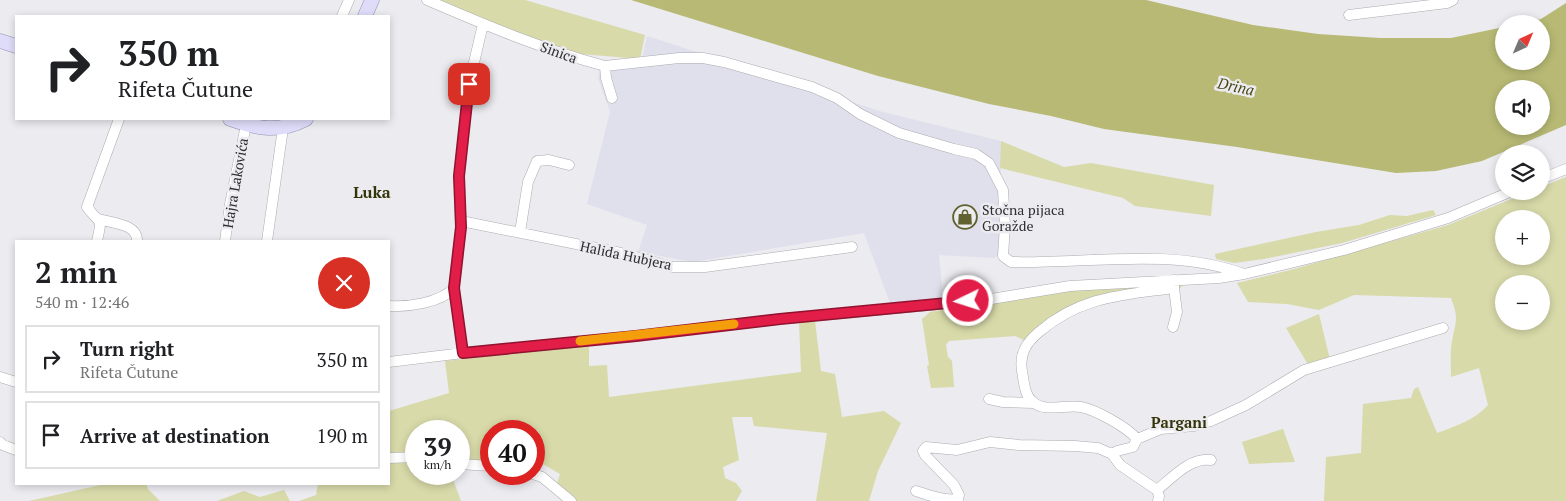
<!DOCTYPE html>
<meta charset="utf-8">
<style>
:root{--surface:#fff;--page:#f2f2f2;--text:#202124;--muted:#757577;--line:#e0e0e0}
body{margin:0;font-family:"PT Serif",serif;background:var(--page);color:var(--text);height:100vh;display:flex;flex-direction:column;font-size:19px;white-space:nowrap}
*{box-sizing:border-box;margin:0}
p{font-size:16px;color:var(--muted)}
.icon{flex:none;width:28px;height:28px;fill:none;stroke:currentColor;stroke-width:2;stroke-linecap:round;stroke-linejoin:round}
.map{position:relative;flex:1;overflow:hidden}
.side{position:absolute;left:15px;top:240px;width:375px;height:245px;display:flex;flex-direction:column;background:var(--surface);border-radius:0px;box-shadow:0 2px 8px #0003}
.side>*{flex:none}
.banner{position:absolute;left:15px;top:15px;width:375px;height:105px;border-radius:0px;box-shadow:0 2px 8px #0003;background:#fff;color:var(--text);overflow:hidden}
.needle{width:32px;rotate:44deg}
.fabs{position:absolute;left:1495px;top:15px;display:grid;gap:10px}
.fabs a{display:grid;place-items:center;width:55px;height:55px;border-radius:50%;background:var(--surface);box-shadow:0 2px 8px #0003;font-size:25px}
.speed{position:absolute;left:405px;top:420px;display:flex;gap:10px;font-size:25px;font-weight:700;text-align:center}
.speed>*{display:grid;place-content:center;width:65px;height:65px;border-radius:50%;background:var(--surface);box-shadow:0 2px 8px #0003;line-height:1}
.speed small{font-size:12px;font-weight:400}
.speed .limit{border:8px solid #d22;background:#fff;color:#111}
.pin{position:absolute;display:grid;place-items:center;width:42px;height:42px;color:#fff;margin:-21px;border-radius:10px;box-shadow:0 2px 8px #0006}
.me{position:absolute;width:55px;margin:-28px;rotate:266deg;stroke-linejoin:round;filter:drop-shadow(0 0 4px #0008)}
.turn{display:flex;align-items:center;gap:18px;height:105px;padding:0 20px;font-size:22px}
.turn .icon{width:65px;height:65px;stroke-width:2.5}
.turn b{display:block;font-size:35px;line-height:42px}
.round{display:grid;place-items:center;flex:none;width:52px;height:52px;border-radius:26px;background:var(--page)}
.headline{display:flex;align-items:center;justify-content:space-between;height:85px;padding:0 20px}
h1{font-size:30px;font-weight:600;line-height:38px}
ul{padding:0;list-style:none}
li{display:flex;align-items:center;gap:15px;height:68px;margin:0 10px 8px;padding:0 10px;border:2px solid var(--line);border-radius:0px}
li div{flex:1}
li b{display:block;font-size:19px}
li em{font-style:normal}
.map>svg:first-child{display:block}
.built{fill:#e0dfec}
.green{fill:#d8daa9;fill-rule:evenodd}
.water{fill:#b7b974;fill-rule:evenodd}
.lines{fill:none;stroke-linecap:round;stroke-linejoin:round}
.minor-casing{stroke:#ababb0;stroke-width:11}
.major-casing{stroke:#9490b0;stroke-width:15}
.minor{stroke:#fff;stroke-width:10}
.major{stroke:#dfdcf9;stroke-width:14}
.route-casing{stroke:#92132f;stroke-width:12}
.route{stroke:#e11d48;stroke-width:9}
.slow{stroke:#f59e0b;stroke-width:9}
.labels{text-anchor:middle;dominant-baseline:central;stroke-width:5;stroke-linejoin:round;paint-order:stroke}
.street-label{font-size:14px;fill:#2f2f31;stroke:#ebebf0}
.poi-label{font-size:14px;fill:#2f2f31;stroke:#ebebf0;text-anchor:start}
.water-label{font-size:15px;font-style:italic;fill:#454610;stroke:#ebebf0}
.neighbourhood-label{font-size:15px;font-weight:bold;fill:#33340a;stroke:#ebebf0}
.quarter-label{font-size:16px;font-weight:bold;fill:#33340a;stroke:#ebebf0}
</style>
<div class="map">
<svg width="1566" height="501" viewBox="0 0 1566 501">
<rect width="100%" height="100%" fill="#ebebf0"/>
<path class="built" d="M647 36 883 112 1001 141 1000 255 994 258 939 255 943 297 890 303 864 233 693 262 638 252 647 225 587 204 610 112 598 78 601 60 642 59Z"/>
<path class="green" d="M440 0H525L645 35 640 59 569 53 486 20Z
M1001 141 1064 167 1091 163 1214 185 1211 216 1135 206 1123 198 1000 168Z
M1566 177V501H1324L1326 457 1361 453 1363 404 1411 398 1414 389 1418 387 1437 433C1456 426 1475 420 1488 405L1479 368 1451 377C1451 365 1450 352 1452 341 1456 320 1459 319 1451 298L1354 295 1319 310 1287 304 1248 302 1237 283 1294 269 1448 225 1531 191H1541V187ZM1504 219H1541V256H1504ZM1504 284H1541V321H1504Z
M1433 210 1436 215 1342 243 1264 259 1234 263 1216 259 1215 254 1316 232 1359 225 1390 215 1407 216Z
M1183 284 1179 290 1113 299 1064 318 1031 343 1015 336 949 341 946 345 948 357 952 361 954 387 931 388 927 366 929 365 922 319 930 312 1086 289Z
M1319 314 1331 364 1312 371 1286 328Z
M815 321 821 371 835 374 842 417 884 411 901 423 878 471 869 501H816L827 433 754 426 752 417H732L739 460 723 467 725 478 736 483 742 491 736 501H562L554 493 560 474 534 459V431H491V472L475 461 459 460V431H416V474H451L461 501H299L316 495 318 484H389V411L449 393 445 361 589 345V366L607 365 609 397 801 372 799 322Z
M1283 429 1295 462 1249 464 1242 442Z
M105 484H146L148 489 160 501H29Z
M284 490 290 501H217L244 491 260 497Z"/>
<path class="water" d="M631 0H1146L1253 25 1318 34 1380 38H1451L1504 27V61H1541V24H1519L1541 19 1566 3V125L1482 161 1436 171 1396 173 1237 147 1104 129 1051 116 989 104 878 76ZM1504 89H1541V126H1504Z"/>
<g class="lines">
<g class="minor-casing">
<path id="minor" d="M427 0C485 25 544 50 605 66L606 78 612 98
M1349 15 1447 3 1453 0
M342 16 349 0
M605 66 679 58H703L724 62 812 87 837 98 860 114 899 133 954 149 976 154 989 163 1003 190 1005 225 1003 256 1011 262C1087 264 1170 247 1244 274
M1541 179 1566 169
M99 219C112 223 138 224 137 241
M461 221 621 253 673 267H705L852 247
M520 232 528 182 537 161 549 160 569 165
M97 241C103 216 100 225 87 207L119 119
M225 241 230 204 246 125
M267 241 283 128
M389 306C409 307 440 303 454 288
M1173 327 1177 312 1174 288
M463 353 454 288 461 227 459 176 469 84 483 24
M389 362 463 353 636 336 780 319 985 300 1070 286 1219 278 1244 274 1344 250 1448 218 1512 191
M0 377 16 382
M989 399 1003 402 1034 403
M1137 439 1161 429 1194 426 1211 421 1246 405 1304 370 1443 328
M0 442 3 445 16 450
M1112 454 1117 451 1133 447 1137 439C1127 427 1096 410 1081 407 1066 404 1045 413 1033 402 1024 395 1024 381 1022 371 1019 353 1027 342 1039 332 1081 296 1123 295 1174 288V280
M389 458 416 457
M459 464 491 466
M533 474 542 477 571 501
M1157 490C1172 478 1190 457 1211 460
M916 491C928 495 944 501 958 499L959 495 954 485 925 455 923 451 926 447 957 450 990 442 1019 445 1075 446 1098 448 1112 454 1120 465 1157 490 1159 496 1158 501"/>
</g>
<g class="major-casing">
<path id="major" d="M365 16 372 0
M0 41 16 46
M230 119C258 129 279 133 306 119"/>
</g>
<use href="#minor" class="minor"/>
<use href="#major" class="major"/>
</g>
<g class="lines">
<g class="route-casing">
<path id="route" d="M469 84 459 176 461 227 454 288 463 353 636 336 780 319 968 301"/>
</g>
<use href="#route" class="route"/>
<path class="slow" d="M580 341 734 324"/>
</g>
<defs>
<g id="shop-ring" transform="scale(1.25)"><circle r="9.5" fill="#ebebf0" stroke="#61622f" stroke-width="1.5"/><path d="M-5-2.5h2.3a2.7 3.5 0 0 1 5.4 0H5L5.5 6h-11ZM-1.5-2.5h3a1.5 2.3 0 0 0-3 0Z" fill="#61622f"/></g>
</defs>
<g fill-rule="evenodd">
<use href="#shop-ring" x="965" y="217"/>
</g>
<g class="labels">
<g class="street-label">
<text transform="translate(559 52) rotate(20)">Sinica</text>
<text transform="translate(235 183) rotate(-80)">Hajra Lakovića</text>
<text transform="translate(626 255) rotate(12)">Halida Hubjera</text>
</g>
<g class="poi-label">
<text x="982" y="209">Stočna pijaca<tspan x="982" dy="16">Goražde</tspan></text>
</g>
<g class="water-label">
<text transform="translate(1236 86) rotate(12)">Drina</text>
</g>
<g class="neighbourhood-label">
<text x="1179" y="422">Pargani</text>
</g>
<g class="quarter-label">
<text x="372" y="192">Luka</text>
</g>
</g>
</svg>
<div class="fabs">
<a><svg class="needle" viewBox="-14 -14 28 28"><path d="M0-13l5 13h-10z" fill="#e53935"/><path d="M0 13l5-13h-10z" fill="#757577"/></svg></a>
<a><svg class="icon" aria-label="sound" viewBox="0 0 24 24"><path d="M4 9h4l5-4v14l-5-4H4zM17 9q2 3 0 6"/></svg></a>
<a><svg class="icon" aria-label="layers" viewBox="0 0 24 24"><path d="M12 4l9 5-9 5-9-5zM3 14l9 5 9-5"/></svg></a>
<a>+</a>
<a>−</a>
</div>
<div class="speed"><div>39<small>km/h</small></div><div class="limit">40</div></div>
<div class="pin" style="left:469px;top:84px;background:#d93025"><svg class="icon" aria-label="arrive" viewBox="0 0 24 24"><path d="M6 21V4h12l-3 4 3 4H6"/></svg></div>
<svg class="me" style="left:968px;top:301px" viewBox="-20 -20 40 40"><circle r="17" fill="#e11d48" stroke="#fff" stroke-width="3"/><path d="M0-11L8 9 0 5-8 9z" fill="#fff"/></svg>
<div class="banner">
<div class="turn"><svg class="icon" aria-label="right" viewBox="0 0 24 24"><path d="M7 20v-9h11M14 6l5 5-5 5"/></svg><div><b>350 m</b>Rifeta Čutune</div></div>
</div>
<section class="side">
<div class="headline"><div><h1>2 min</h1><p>540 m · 12:46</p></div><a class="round" style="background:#d93025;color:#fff"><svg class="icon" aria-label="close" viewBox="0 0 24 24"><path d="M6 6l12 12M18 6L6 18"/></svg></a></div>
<ul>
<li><svg class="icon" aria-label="right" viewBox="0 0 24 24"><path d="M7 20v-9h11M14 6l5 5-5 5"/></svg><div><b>Turn right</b><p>Rifeta Čutune</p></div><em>350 m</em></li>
<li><svg class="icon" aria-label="arrive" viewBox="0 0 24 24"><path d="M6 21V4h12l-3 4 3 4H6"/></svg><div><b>Arrive at destination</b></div><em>190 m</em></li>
</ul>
</section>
</div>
